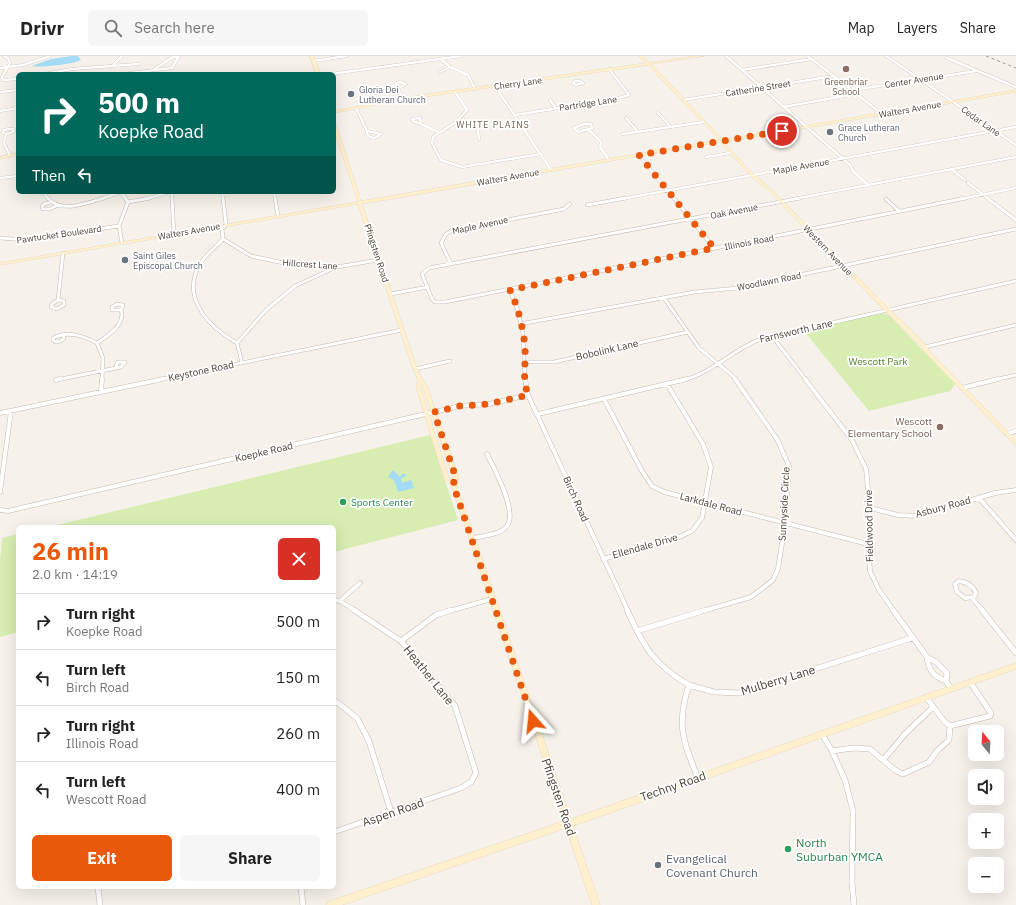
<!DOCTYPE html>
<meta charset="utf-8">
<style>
:root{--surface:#fff;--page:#f6f6f6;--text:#222;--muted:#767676;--line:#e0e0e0;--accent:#ea580c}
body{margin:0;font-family:"IBM Plex Sans",sans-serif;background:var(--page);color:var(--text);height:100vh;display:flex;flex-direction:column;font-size:15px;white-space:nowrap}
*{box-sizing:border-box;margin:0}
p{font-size:13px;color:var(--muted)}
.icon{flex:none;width:22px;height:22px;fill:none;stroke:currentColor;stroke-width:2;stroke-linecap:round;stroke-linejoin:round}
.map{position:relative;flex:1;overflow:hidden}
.side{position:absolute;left:16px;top:469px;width:320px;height:364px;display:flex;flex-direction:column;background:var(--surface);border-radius:6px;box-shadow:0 4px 16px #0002}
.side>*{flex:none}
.banner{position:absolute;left:16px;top:16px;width:320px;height:122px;border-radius:6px;box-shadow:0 4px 16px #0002;background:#00695c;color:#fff;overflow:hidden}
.needle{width:26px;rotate:342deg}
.buttons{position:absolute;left:968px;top:669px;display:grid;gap:8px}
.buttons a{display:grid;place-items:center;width:36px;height:36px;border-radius:6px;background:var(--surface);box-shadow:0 4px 16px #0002;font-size:20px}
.pin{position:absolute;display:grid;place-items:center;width:34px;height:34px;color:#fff;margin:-17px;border:2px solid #fff;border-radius:50%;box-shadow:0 1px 4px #0007}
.me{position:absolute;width:44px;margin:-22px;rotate:342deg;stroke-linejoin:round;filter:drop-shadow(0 0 3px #0008)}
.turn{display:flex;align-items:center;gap:14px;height:84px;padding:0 16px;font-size:18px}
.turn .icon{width:52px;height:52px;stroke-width:2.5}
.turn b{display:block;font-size:28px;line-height:34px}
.then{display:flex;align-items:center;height:38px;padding:0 16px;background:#0003;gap:8px;font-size:15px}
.round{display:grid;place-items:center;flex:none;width:42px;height:42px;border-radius:6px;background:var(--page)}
.headline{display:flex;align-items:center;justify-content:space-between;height:68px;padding:0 16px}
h1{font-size:24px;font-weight:700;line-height:30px;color:var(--accent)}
.primary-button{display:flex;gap:8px;margin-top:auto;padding:8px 16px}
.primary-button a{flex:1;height:46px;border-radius:6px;background:var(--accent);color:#fff;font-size:16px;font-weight:700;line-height:46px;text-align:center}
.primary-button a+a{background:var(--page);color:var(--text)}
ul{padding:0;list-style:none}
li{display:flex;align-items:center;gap:12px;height:56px;padding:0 16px;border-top:1px solid var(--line)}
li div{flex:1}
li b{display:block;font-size:15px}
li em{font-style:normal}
header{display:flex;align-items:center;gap:24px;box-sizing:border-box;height:56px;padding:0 20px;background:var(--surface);border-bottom:1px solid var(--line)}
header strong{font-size:19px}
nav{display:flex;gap:22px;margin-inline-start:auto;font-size:14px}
.search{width:280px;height:36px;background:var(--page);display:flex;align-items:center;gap:10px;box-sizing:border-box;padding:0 14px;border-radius:6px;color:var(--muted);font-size:15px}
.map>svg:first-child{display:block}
.green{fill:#d7edb2}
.water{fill:#a4dcf6}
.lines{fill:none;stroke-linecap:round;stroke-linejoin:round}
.street-far3-casing{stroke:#c3b9ad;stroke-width:3}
.street-far2-casing{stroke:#c3b9ad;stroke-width:4}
.street-far1-casing{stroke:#c3b9ad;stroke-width:5}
.street-casing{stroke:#c3b9ad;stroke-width:6}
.secondary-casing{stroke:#dac398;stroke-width:0.5}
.street-far3{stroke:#fff;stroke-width:2.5}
.street-far2{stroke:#fff;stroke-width:3}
.street-far1{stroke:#fff;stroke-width:4}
.street{stroke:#fff;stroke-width:5}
.secondary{fill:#ffefcd;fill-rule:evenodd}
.rail{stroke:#9a9a9a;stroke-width:1;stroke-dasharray:3 3;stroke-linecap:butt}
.route{stroke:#ea580c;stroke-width:7;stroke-dasharray:0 12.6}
.education-dot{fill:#8d6e63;stroke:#fff;stroke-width:1.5}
.worship-dot{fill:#6b7280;stroke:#fff;stroke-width:1.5}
.leisure-dot{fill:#2e9e5b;stroke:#fff;stroke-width:1.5}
.labels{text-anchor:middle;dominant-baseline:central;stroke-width:3.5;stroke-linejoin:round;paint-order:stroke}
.far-street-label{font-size:9px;fill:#4c4238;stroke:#fff}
.far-education-label{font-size:9px;fill:#785e54;stroke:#fff}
.far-worship-label{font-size:9px;fill:#5b616d;stroke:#fff;text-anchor:start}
.far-neighbourhood-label{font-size:9px;letter-spacing:1px;fill:#705f4e;stroke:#fff}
.street-label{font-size:10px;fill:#4c4238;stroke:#fff}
.park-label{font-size:10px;fill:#4e7e24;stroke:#fff}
.education-label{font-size:10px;fill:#785e54;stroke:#fff;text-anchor:end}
.leisure-label{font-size:10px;fill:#27864d;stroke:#fff;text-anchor:start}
.near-street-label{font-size:12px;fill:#4c4238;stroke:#fff}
.near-leisure-label{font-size:12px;fill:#27864d;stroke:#fff;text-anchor:start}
.near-worship-label{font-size:12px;fill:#5b616d;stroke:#fff;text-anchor:start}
</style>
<header>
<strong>Drivr</strong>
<div class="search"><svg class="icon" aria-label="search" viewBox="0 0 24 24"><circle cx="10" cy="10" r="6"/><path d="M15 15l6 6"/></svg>Search here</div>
<nav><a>Map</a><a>Layers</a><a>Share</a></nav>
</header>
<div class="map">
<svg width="1016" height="849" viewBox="0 0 1016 849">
<rect width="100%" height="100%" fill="#f6f2eb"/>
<path class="green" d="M881 257 889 259 955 328 950 335 869 355 804 275Z
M430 379 458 464 334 496V471H49Z
M18 478V576L0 581V505L2 482Z"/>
<path class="water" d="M72 0H78L81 4C75 8 38 12 32 10L51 3Z
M393 414 400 421 402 418H406L405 421 401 422 402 427 411 424 414 432 398 436 394 424 388 421Z"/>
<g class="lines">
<g class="street-far3-casing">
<path id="street-far3" d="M4 0 8 2 10 7 2 21 3 24 18 23
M726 0 850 109 853 115 868 129
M808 0 882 58
M886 0 1016 89
M947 2 1016 31
M442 4 450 11 468 19 475 33
M313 5 346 0
M112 10 122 0
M0 12 23 9 50 0
M153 14 173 1 179 0
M742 14 812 3
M440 16 450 11
M44 18 72 13 138 8
M122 18 172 12 179 0
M331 18 461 0
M575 25H580L583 27 576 29 573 27Z
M495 30 551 114
M398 32 406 28 400 26 396 27 402 43
M853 34 976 15
M0 36 18 34
M455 36 467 54 456 66 433 81 432 87 441 104 462 111 541 98
M550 44 556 52
M683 44 834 20
M783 51 856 38
M356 52 367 75
M0 55 18 52
M658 57 671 71
M515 59 615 43 629 39 609 13
M420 62 421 68 413 65 412 63Z
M626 62 638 76
M463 63 478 74 479 83
M421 68 438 76
M584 68H591L592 72 578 76 574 72Z
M9 73H13L14 75 8 78 3 77 4 74Z
M589 74 601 86 600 91 609 104
M367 75 381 78 375 82 370 81 367 78Z
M6 78 4 87 10 100
M623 78 704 66
M639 99 674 143
M706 101 730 97
M951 113 965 124
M0 122 18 120
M968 127 989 143
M45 136V139L48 143
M121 136 126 143
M172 136V143
M222 136 223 143
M274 136 275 143
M319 136H326
M101 143 121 136
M145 143 171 136
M621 143 1016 71
M794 143 1016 101
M961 143 1016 132"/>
</g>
<g class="street-far2-casing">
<path id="street-far2" d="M48 142C60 158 88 147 104 142
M172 142 174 178
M223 142 226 169 222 173 223 183C216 191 205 199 200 208 180 242 209 271 237 287L242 307
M275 142 278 160
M674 142 714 192
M800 142 429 212 422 218 432 243 435 246H445L966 142
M987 142 1016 164
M886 143 899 155
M51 146 44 148 42 151 43 153H50L58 149
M128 146 150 142
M587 149 626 142
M0 182 26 184 119 170
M223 183 251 200 293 209 337 211 378 204
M122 187 119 170 128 146 125 142
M451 208 441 187 446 178 451 175 564 153 570 148
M510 234 518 255 523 278 525 324
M390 238 428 231
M664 242 699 292 733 320 736 324
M58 244 63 197
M58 244 64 245V249L57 253 51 251 52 248Z
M117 248 123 249 121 254H112V251Z
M520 268 695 236 738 232 1016 173
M63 279 64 282 61 285 56 286 53 284V282C68 274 83 280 97 287L103 302 102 324
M772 280 806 324
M97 287C108 280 126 268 121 254
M237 287 266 254 295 230 334 212
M925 291 1016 269
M525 306H554L688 276
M415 313 450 305
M56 324 121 311 125 306H118L116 309 117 311
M158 324 402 274
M683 324C711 318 733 293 761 283L1016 225
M994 324 1016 319"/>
</g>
<g class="street-far1-casing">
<path id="street-far1" d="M525 323 528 339 628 555
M805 323 852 384 866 413 870 452 868 488 870 515 879 534 894 555
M56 324 60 323
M962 332 998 323
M101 336 102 323
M604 343 642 415 652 430 664 436 868 488
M0 357 163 323
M538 358 687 323
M1007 378 1016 375
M0 436 11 355
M979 442 1016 484
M870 452 898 459 917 460 995 437 1016 434
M0 454 8 455 460 350 489 348 528 339
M472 482C482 480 500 479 507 470 518 456 494 412 487 398
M603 503 675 483 692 475 702 462 711 411 703 388 667 328
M959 525C967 526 973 529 976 537L974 541 965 542 957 536 955 528Z
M972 542 983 555
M334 544 340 545 356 555
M340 545 360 527
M449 555 492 543
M703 555 751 541 773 524 778 513 785 468 789 410 777 383 735 323"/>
</g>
<g class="street-casing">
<path id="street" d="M627 554C644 591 653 608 689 629
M893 554 927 601 936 606 947 617 946 625 951 633
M982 554 1016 597
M637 575 706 554
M401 585 436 559 452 554
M927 601C928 614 934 621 946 625
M926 641 944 665 950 670 990 660 991 657 970 626
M334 644 357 662 369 685 391 756
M822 678 832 695 845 724 853 755 852 826 854 849
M832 695 853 692 870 693 895 714 903 718 929 706 937 695 949 684 950 670
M884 703 905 678 933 651
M698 722C683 686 676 668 689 629L714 636 740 637 912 582
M334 776 461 732 471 726 476 717 455 650 401 585 354 554
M98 831 100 849
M301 831 303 849"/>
</g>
<g class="secondary-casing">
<path id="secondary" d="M310 0H314L320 18H316Z
M639 0H643L649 7 696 0H704L651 8 723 84 1016 34V36L723 86 753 118 771 133 886 250 927 290 928 293 937 303 1016 384V389L1014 388 933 305 924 295 923 292 882 252 769 135 751 120 720 86 362 148 416 310 422 323 427 330 459 422 456 428 470 467 571 763 1016 607V613L573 770 600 849H592L566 772 342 849H326L327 846 330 845 564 765 464 467 451 429 444 423 416 330 418 324 412 310 358 148 0 209V207L358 146 334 74V68L336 69 361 145 720 84 648 9 402 44 334 57V55L402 42 646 7ZM421 328 423 331 453 422 452 424 449 422 420 330Z
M18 97V99L0 103V101Z"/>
</g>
<use href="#street-far3" class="street-far3"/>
<use href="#street-far2" class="street-far2"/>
<use href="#street-far1" class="street-far1"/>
<use href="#street" class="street"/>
<use href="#secondary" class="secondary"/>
<path class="rail" d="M986 0 1016 12"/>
</g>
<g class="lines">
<path class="route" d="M533 665 453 428 456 422 434 356 460 350 489 348 528 339C522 321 526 312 525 293 524 274 518 251 510 234L714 192 639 99 782 75"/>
</g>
<g class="education-dot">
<circle cx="846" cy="13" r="4"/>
<circle cx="940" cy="371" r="4"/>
</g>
<g class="worship-dot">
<circle cx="351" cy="38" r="4"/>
<circle cx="830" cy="76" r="4"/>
<circle cx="125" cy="204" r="4"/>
<circle cx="658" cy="809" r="4"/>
</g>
<g class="leisure-dot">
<circle cx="343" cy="446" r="4"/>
<circle cx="788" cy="793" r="4"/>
</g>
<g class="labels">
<g class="far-street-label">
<text transform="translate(914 24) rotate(-9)">Center Avenue</text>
<text transform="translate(518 27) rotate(-8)">Cherry Lane</text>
<text transform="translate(758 32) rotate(-9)">Catherine Street</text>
<text transform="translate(588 47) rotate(-9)">Partridge Lane</text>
<text transform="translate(910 53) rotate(-10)">Walters Avenue</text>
<text transform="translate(981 65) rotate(35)">Cedar Lane</text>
<text transform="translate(801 110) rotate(-10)">Maple Avenue</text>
<text transform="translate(508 121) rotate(-10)">Walters Avenue</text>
<text transform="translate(734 155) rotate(-11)">Oak Avenue</text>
<text transform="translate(480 169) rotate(-12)">Maple Avenue</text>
<text transform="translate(189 175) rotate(-10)">Walters Avenue</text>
<text transform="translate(59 178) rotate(-8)">Pawtucket Boulevard</text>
<text transform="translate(749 186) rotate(-11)">Illinois Road</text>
<text transform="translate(828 194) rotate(46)">Western Avenue</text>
<text transform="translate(377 197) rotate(72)">Pfingsten Road</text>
<text transform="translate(310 208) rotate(4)">Hillcrest Lane</text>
<text transform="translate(769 225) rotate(-11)">Woodlawn Road</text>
</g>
<g class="far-education-label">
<text x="846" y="25">Greenbriar<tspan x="846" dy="10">School</tspan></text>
</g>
<g class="far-worship-label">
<text x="359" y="33">Gloria Dei<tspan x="359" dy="10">Lutheran Church</tspan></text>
<text x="838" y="71">Grace Lutheran<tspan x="838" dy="10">Church</tspan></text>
<text x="133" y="199">Saint Giles<tspan x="133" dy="10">Episcopal Church</tspan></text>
</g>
<g class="far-neighbourhood-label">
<text x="493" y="68">WHITE PLAINS</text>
</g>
<g class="street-label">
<text transform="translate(796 275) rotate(-13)">Farnsworth Lane</text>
<text transform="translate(607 294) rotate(-13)">Bobolink Lane</text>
<text transform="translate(201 315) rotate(-12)">Keystone Road</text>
<text transform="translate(264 396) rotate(-13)">Koepke Road</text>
<text transform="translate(576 443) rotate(66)">Birch Road</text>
<text transform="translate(711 448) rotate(15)">Larkdale Road</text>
<text transform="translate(784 448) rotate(-87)">Sunnyside Circle</text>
<text transform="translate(943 451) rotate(-15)">Asbury Road</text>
<text transform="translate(869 470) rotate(-91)">Fieldwood Drive</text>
<text transform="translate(645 490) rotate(-16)">Ellendale Drive</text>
</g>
<g class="park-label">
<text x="878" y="305">Wescott Park</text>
</g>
<g class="education-label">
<text x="932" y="365">Wescott<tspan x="932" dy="12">Elementary School</tspan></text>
</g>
<g class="leisure-label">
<text x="351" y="446">Sports Center</text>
</g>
<g class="near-street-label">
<text transform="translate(429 619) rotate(51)">Heather Lane</text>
<text transform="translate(778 624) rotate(-17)">Mulberry Lane</text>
<text transform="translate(673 730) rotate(-19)">Techny Road</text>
<text transform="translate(559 741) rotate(71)">Pfingsten Road</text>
<text transform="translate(393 756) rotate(-19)">Aspen Road</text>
</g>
<g class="near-leisure-label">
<text x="796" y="786">North<tspan x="796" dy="14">Suburban YMCA</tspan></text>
</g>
<g class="near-worship-label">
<text x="666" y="802">Evangelical<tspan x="666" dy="14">Covenant Church</tspan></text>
</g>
</g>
</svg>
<div class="buttons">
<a><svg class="needle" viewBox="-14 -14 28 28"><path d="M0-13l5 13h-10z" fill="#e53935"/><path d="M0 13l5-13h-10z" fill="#767676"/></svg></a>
<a><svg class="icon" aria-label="sound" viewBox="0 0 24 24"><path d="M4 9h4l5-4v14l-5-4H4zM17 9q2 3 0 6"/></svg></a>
<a>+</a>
<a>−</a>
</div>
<div class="pin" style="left:782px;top:75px;background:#d93025"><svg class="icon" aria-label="arrive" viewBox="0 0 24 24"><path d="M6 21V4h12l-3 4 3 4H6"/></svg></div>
<svg class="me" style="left:533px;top:665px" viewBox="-20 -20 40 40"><path d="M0-17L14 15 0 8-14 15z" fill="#ea580c" stroke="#fff" stroke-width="4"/></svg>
<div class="banner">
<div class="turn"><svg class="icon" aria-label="right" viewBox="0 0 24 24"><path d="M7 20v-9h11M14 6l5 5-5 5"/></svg><div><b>500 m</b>Koepke Road</div></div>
<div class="then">Then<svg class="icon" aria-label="left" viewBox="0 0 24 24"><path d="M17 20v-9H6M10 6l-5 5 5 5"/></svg></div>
</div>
<section class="side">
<div class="headline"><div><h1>26 min</h1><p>2.0 km · 14:19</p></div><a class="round" style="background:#d93025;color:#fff"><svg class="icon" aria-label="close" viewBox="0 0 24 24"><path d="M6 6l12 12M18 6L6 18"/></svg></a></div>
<ul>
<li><svg class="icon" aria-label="right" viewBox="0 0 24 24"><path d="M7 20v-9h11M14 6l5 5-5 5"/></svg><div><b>Turn right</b><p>Koepke Road</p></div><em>500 m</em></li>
<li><svg class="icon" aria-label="left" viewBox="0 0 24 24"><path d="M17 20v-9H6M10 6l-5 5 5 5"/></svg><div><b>Turn left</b><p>Birch Road</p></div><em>150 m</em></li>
<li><svg class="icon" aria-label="right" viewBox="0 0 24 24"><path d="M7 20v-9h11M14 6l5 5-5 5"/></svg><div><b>Turn right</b><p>Illinois Road</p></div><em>260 m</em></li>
<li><svg class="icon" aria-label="left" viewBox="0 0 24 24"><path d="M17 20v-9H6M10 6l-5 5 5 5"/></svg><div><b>Turn left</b><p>Wescott Road</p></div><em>400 m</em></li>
</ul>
<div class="primary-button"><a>Exit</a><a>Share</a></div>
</section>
</div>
